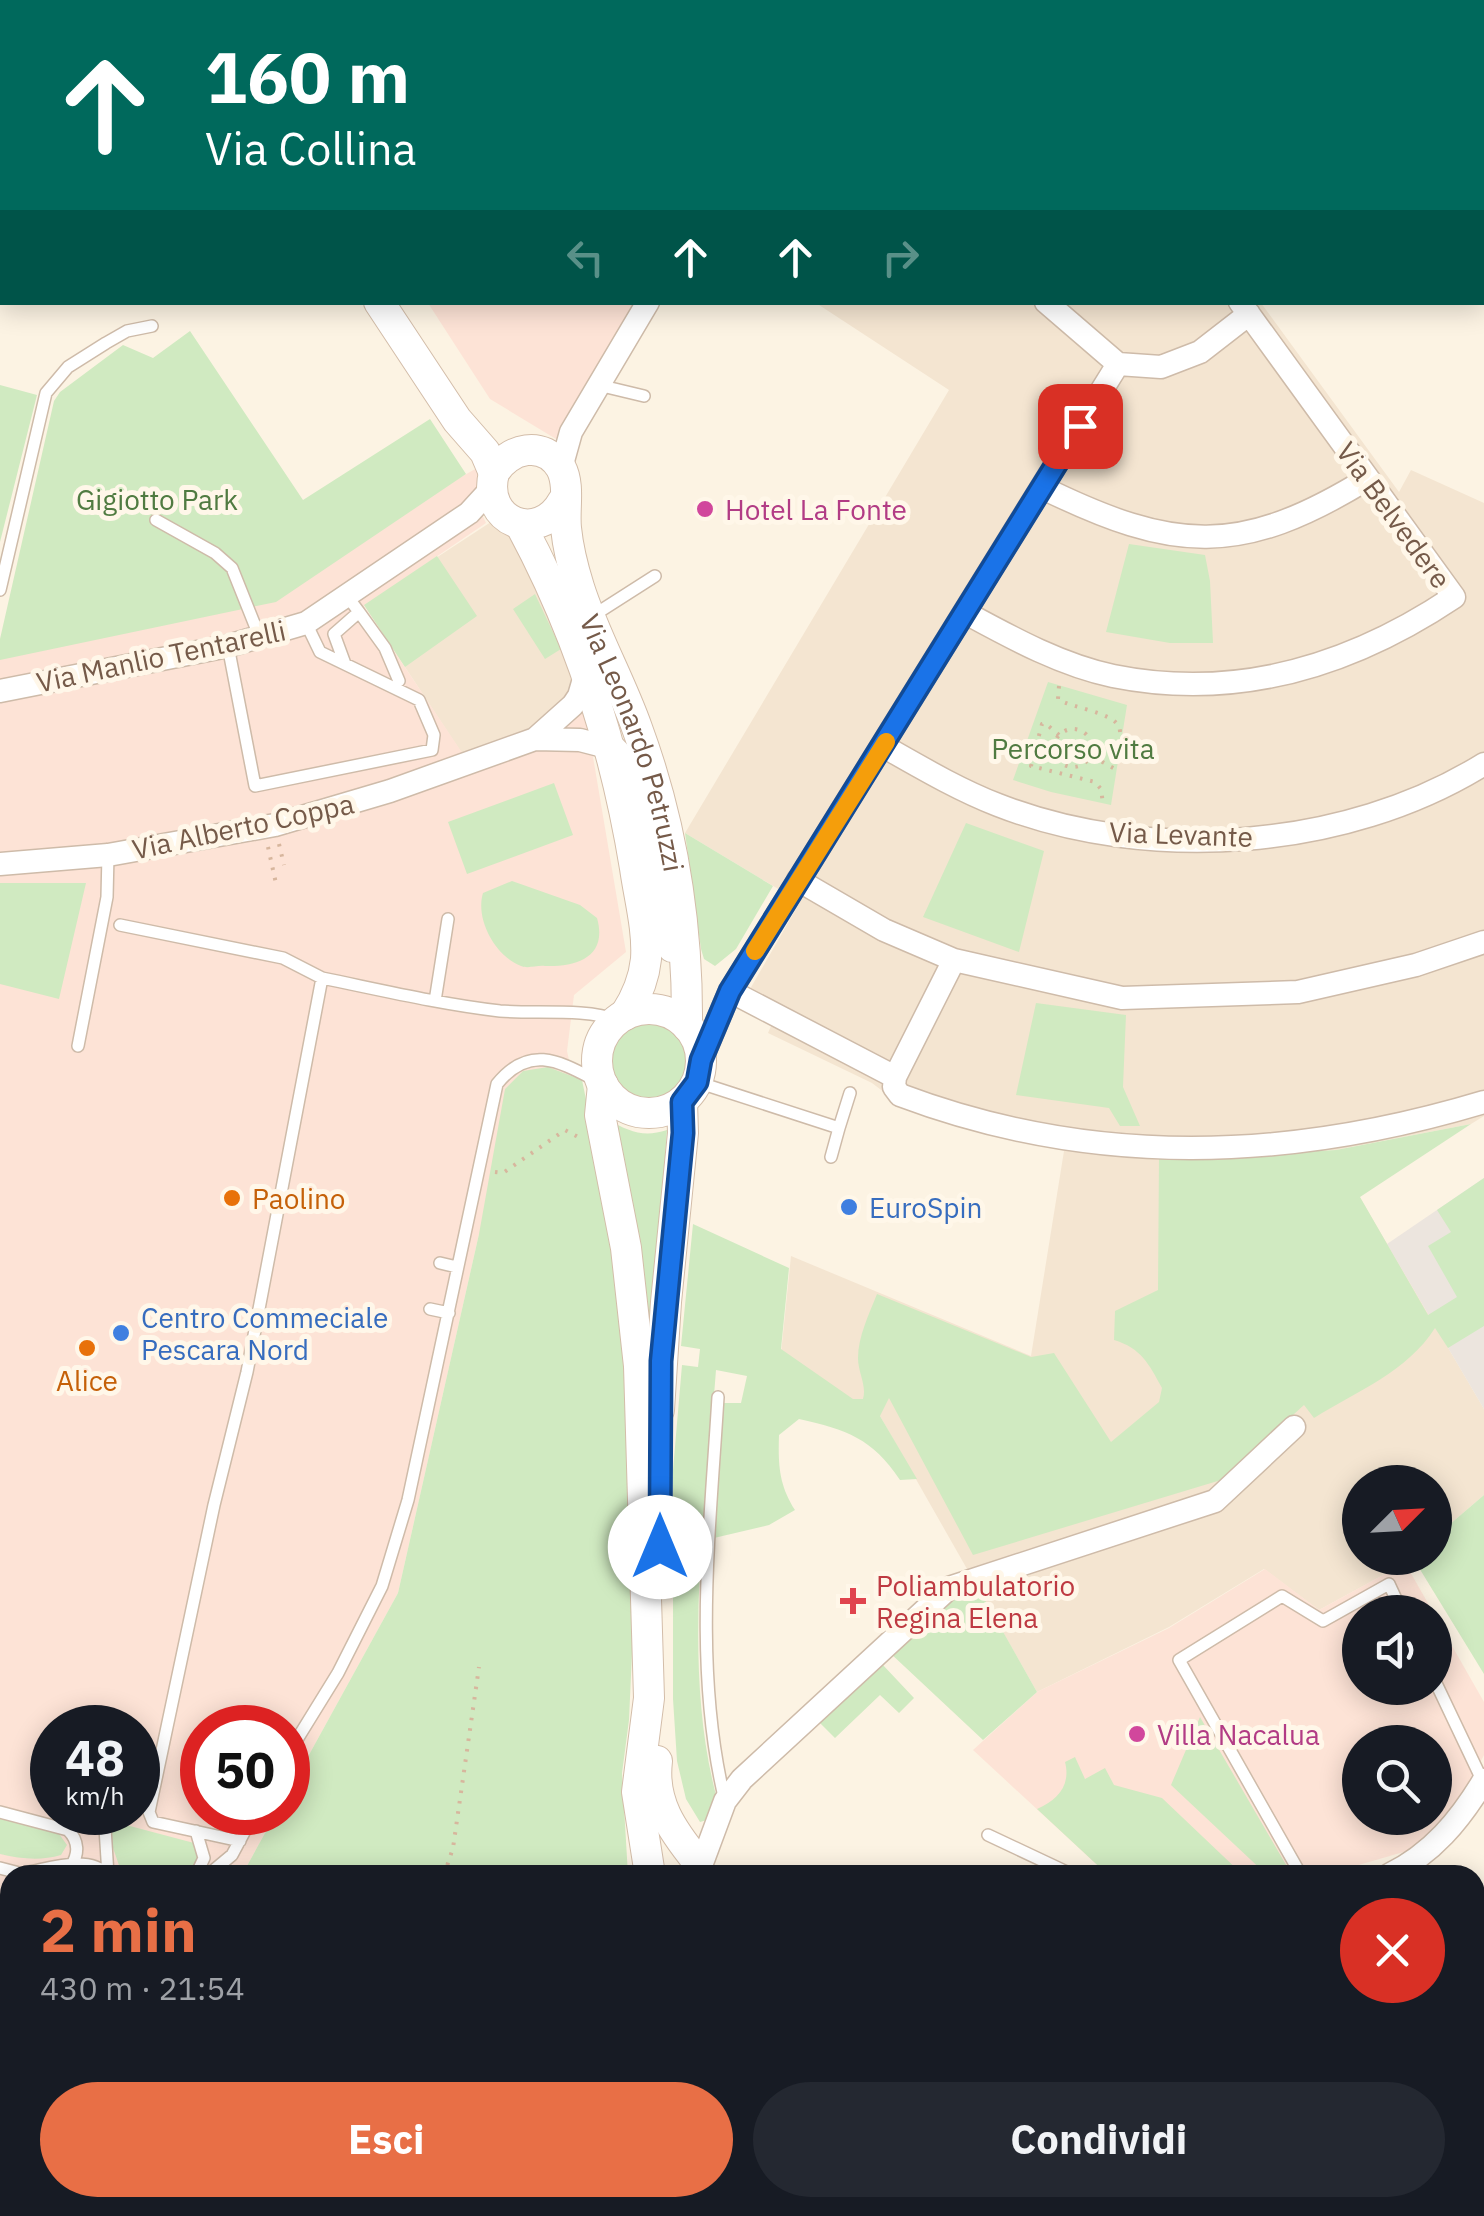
<!DOCTYPE html>
<html lang="it">
<meta charset="utf-8">
<style>
:root{--surface:#171b24;--page:#242831;--text:#f1f3f6;--muted:#9ea1a6;--accent:#e86f46}
body{margin:0;font-family:"IBM Plex Sans",sans-serif;background:var(--page);color:var(--text);height:100vh;display:flex;flex-direction:column;font-size:38px;white-space:nowrap}
*{box-sizing:border-box;margin:0}
p{font-size:32px;color:var(--muted)}
.icon{flex:none;width:55px;height:55px;fill:none;stroke:currentColor;stroke-width:2;stroke-linecap:round;stroke-linejoin:round}
.map{position:relative;flex:1;overflow:hidden}
.drawer{position:absolute;left:0px;top:1865px;width:1485px;height:352px;display:flex;flex-direction:column;background:var(--surface);border-radius:30px 30px 0 0;box-shadow:0 5px 25px #0003}
.drawer>*{flex:none}
.top-card{position:absolute;left:0px;top:0px;width:1485px;height:305px;box-shadow:0 5px 25px #0003;background:#00695c;color:#fff;overflow:hidden}
.needle{width:65px;rotate:66deg}
.controls{position:absolute;left:1342px;top:1465px;display:grid;gap:20px}
.controls a{display:grid;place-items:center;width:110px;height:110px;border-radius:50%;background:var(--surface);box-shadow:0 5px 25px #0003;font-size:50px}
.speed{position:absolute;left:30px;top:1705px;display:flex;gap:20px;font-size:50px;font-weight:700;text-align:center}
.speed>*{display:grid;place-content:center;width:130px;height:130px;border-radius:50%;background:var(--surface);box-shadow:0 5px 25px #0003;line-height:1}
.speed small{font-size:25px;font-weight:400}
.speed .limit{border:15px solid #d22;background:#fff;color:#111}
.pin{position:absolute;display:grid;place-items:center;width:85px;height:85px;color:#fff;margin:-42px;border-radius:20px;box-shadow:0 5px 15px #0006}
.me{position:absolute;width:110px;margin:-55px;rotate:0deg;stroke-linejoin:round;filter:drop-shadow(0 0 8px #0008)}
.turn{display:flex;align-items:center;gap:35px;height:210px;padding:0 40px;font-size:45px}
.turn .icon{width:130px;height:130px;stroke-width:2.5}
.turn b{display:block;font-size:70px;line-height:85px}
.lanes{display:flex;align-items:center;height:95px;padding:0 40px;background:#0003;justify-content:center;gap:50px;direction:ltr}
.lanes .off{opacity:.35}
.round{display:grid;place-items:center;flex:none;width:105px;height:105px;border-radius:52px;background:var(--page)}
.overview{display:flex;align-items:center;justify-content:space-between;height:170px;padding:0 40px}
h1{font-size:60px;font-weight:700;line-height:75px;color:var(--accent)}
.primary-button{display:flex;gap:20px;margin-top:auto;padding:20px 40px}
.primary-button a{flex:1;height:115px;border-radius:60px;background:var(--accent);color:#fff;font-size:40px;font-weight:700;line-height:115px;text-align:center}
.primary-button a+a{background:var(--page);color:var(--text)}
.map>svg:first-child{display:block}
.residential{fill:#f4e5d1}
.commercial{fill:#fde3d6;fill-rule:evenodd}
.industrial{fill:#ece5de}
.green{fill:#d0eac1}
.lines{fill:none;stroke-linecap:round;stroke-linejoin:round}
.stream{stroke:#9dcdd8;stroke-width:6}
.service-casing{stroke:#cebba9;stroke-width:14}
.minor-casing{stroke:#cebba9;stroke-width:25}
.tertiary-casing{stroke:#cebba9;stroke-width:30}
.secondary-casing{stroke:#d3bda9;stroke-width:32}
.motorway-casing{stroke:#dbd4d0;stroke-width:42}
.path{stroke:#d7b69d;stroke-width:4;stroke-dasharray:2.5 8;stroke-linecap:butt}
.service{stroke:#fff;stroke-width:11}
.minor{stroke:#fff;stroke-width:22}
.tertiary{stroke:#fff;stroke-width:28}
.secondary{stroke:#fff;stroke-width:30}
.motorway{stroke:#f8b499;stroke-width:40}
.route-casing{stroke:#114b97;stroke-width:25}
.route{stroke:#1a73e8;stroke-width:18}
.slow{stroke:#f59e0b;stroke-width:18}
.hotel-dot{fill:#d1479c;stroke:#fff7e9;stroke-width:4}
.food-dot{fill:#e8710a;stroke:#fff7e9;stroke-width:4}
.shop-dot{fill:#3f7fe0;stroke:#fff7e9;stroke-width:4}
.health-dot{fill:#e0444e;stroke:#fff7e9;stroke-width:4}
.labels{text-anchor:middle;dominant-baseline:central;stroke-width:10;stroke-linejoin:round;paint-order:stroke}
.park-label{font-size:28px;fill:#507b41;stroke:#fff7e9}
.hotel-label{font-size:28px;fill:#b23c85;stroke:#fff7e9;text-anchor:start}
.street-label{font-size:28px;fill:#755a49;stroke:#fff7e9}
.food-label{font-size:28px;fill:#c56008;stroke:#fff7e9;text-anchor:start}
.shop-label{font-size:28px;fill:#366cbe;stroke:#fff7e9;text-anchor:start}
.health-label{font-size:28px;fill:#be3a42;stroke:#fff7e9;text-anchor:start}
</style>
<div class="map">
<svg width="1484" height="2216" viewBox="0 0 1484 2216">
<rect width="100%" height="100%" fill="#fcf3e3"/>
<path class="residential" d="M816 303H1261L1399 492 1411 470 1484 503V1116L1471 1124 1336 1150 1199 1158 1342 1167 1484 1409V1495L1435 1537V1482H1360V1558H1412L1405 1563 1319 1610 1264 1569 1169 1627 1037 1692 880 1416 776 1402 791 1256 1031 1356 1064 1151 897 1102 872 1083 768 1033 774 1019 742 1003 800 902 685 833 949 390Z
M494 520 512 528 579 674 548 723 465 758 364 605Z"/>
<path class="commercial" d="M344 0H812L342 2Z
M428 303H639L556 439 490 399Z
M486 463 475 499 486 523 364 606 465 757 521 736 561 706 579 674 626 952 574 995 567 1051 583 1123 479 1234 398 1593 288 1793V1728H202V1812L276 1813 242 1875H10V2208H162L161 2216H32L0 2210V658L461 477ZM52 1728H138V1812H52Z
M1405 1563 1433 1612H1360V1688H1435V1616L1484 1702V1755L1466 1790 1439 1825 1407 1851 1324 1875H1108L973 1750 1037 1692 1169 1628 1265 1569 1319 1610ZM1360 1742H1435V1818H1360Z"/>
<path class="industrial" d="M1484 1178V1409L1387 1244Z"/>
<path class="green" d="M190 331 303 500 430 419 466 474 276 602 0 660V639L54 401 60 392 123 345 153 358Z
M0 385 37 395 0 542Z
M1129 544 1205 555 1210 581 1213 643H1170L1106 632Z
M437 556 477 616 405 667 364 605Z
M535 594 561 649 545 659 513 609Z
M1048 682 1127 705 1111 805 1051 792 1013 780Z
M554 783 573 835 467 874 448 822Z
M966 823 1044 851 1019 952 923 917Z
M685 833 773 886 736 949 715 966 704 959 701 949Z
M512 881 580 905 597 918C608 957 577 967 545 966 537 965 528 969 521 966 495 956 475 919 483 893Z
M0 883H86L59 999 0 984Z
M1036 1003 1126 1015 1123 1087 1140 1126H1120L1109 1108 1016 1095Z
M608 1063a40 40 0 1 1 80 0a40 40 0 1 1-80 0Z
M548 1067 582 1080 622 1274 634 1608 629 1720 622 1773 628 1875H242L276 1813 288 1812V1793L398 1593 479 1234 505 1089 523 1071Z
M608 1120C629 1131 643 1138 667 1130L648 1384Z
M1471 1124 1360 1197 1428 1315 1457 1297 1428 1246 1451 1232 1437 1210 1484 1178V1326L1448 1348 1435 1328C1407 1372 1357 1391 1314 1418L1304 1405 1221 1480 973 1555 889 1398 880 1416 917 1479 900 1480C872 1438 847 1430 799 1419L779 1435C778 1465 779 1485 795 1510L769 1525 714 1538 724 1403H741L747 1376 716 1370C706 1507 681 1665 717 1799L707 1820 700 1822 686 1799 677 1761 673 1699V1470L682 1365 698 1367 700 1349 681 1346 693 1224 789 1268 781 1349 853 1399H863C867 1385 858 1373 858 1358 858 1337 869 1314 877 1294L1031 1357 1054 1353 1111 1442 1159 1402 1162 1388C1149 1364 1141 1348 1114 1340L1115 1311 1158 1290 1159 1156 1199 1158 1336 1150Z
M1484 1495V1674L1413 1558H1435V1537Z
M976 1584 1037 1692 983 1740 889 1652 950 1591Z
M882 1664 914 1698 899 1713 880 1695 835 1738 820 1723Z
M1200 1717 1292 1875H1267L1171 1785Z
M1075 1757 1085 1779 1105 1768 1114 1785 1162 1798 1243 1875H1108L1037 1809C1058 1800 1071 1785 1065 1762Z
M0 1819 57 1831 67 1845 61 1855C40 1861 22 1859 0 1854Z
M111 1821 194 1843 199 1851 196 1863 184 1875H127L121 1871 113 1848Z
M162 2208H580L574 2216H207L209 2212 162 2211Z
M682 2208H829L827 2216H682Z
M1233 2208H1380L1377 2216H1238Z"/>
<g class="lines">
<path class="stream" d="M1355 2208 1357 2216"/>
<g class="service-casing">
<path id="service" d="M973 2 975 0
M598 385 644 396
M156 520 215 553 232 568 260 638
M0 590 46 393 68 367 106 343 127 331 152 326
M359 612 385 648 399 681
M594 615 655 576
M228 646 255 786 432 750 434 735 419 700 320 652 306 623
M345 664 334 634 359 612 347 596
M120 925 283 958 322 978
M435 1001 448 919
M78 1046 107 897 108 855
M697 1082 839 1128 831 1157
M839 1128 850 1093
M440 1263 457 1267
M430 1309 449 1313
M718 1397C710 1530 693 1669 725 1801
M1435 1681 1483 1782
M288 1754 338 1673 382 1586 408 1500 497 1084C531 1042 562 1063 601 1083
M0 1812 68 1830C79 1841 79 1854 71 1866
M104 1812 108 1875
M988 1835 1073 1875
M240 1841 153 1822 149 1812 214 1505 247 1372 322 978C381 990 440 1004 500 1011 535 1014 585 1008 617 1020
M0 1868 27 1875
M24 1873C49 1869 88 1854 108 1875
M196 1875 204 1858 196 1831
M208 1875 232 1855 255 1812
M1301 1875 1179 1660 1282 1596 1323 1621 1389 1584 1402 1612
M0 2037 10 2048
M284 2216 376 2208"/>
</g>
<g class="minor-casing">
<path id="minor" d="M1023 0 1025 2
M352 2 354 0
M829 2 830 0
M1094 2 1096 0
M1213 2 1215 0
M0 259 2 257
M1046 302 1118 364 1161 367 1200 352 1249 314
M561 468 571 432 648 302
M1043 488C1174 552 1240 557 1367 479
M966 613C1012 638 1061 665 1113 676 1237 701 1351 666 1454 597L1240 302
M0 691 228 646 306 623 469 513 491 489
M535 739 580 740 611 748
M883 746C920 767 959 790 998 805 1149 864 1346 850 1484 764
M0 864 108 855 275 825 390 791 535 739 573 705 579 696 586 672
M798 880 884 930 954 960 1122 998 1298 992 1416 965 1484 942
M730 991 895 1077
M701 1060 730 991 1118 364
M895 1077 894 1087 900 1095C1094 1168 1288 1161 1484 1102
M895 1077 954 960
M702 1863 725 1801 742 1779 949 1588 1215 1501 1294 1427
M1389 1875C1432 1854 1460 1820 1484 1780"/>
</g>
<g class="tertiary-casing">
<path id="tertiary" d="M611 748C657 791 662 888 672 948"/>
</g>
<g class="secondary-casing">
<g id="secondary">
<path d="M191 0 193 2"/>
<path d="M379 302 457 420 485 452 494 473"/>
<path id="s1" d="M563 501C539 545 481 522 494 473 508 448 544 439 561 468 570 485 564 509 566 528 568 548 573 568 579 587 594 635 620 680 637 728 672 823 688 924 687 1026"/>
<path d="M520 524C579 633 615 746 635 868 639 897 648 929 646 959 644 979 636 998 625 1015"/>
<circle cx="649" cy="1061" r="52"/>
<path d="M603 1085 600 1115 626 1248 639 1366 649 1698 637 1792 650 1875"/>
<path d="M659 1410 666 1302 683 1133 682 1102"/>
<path d="M657 1761C652 1802 672 1830 697 1861"/>
<path d="M659 2208 662 2216"/>
<path d="M603 2216 614 2208"/>
</g>
</g>
<g class="motorway-casing">
<path id="motorway" d="M1475 1954 1484 1948
M1475 2032 1484 2021
M911 2208 926 2216
M1218 2208 1223 2216
M836 2216 838 2208
M1015 2216 1032 2208
M1096 2216 1110 2208
M1385 2216 1388 2208"/>
</g>
<path class="path" d="M1059 686 1058 699C1071 708 1113 712 1119 727 1123 737 1116 758 1115 769L1090 755
M1054 748a19 19 0 1 1 38 0a19 19 0 1 1-38 0Z
M1059 735 1045 723 1042 724 1031 766 1095 782 1101 789 1103 804
M279 844 284 865
M268 847 277 888
M495 1172 503 1173 565 1130 580 1138
M444 1875 453 1848 479 1667"/>
<use href="#service" class="service"/>
<use href="#minor" class="minor"/>
<use href="#tertiary" class="tertiary"/>
<use href="#secondary" class="secondary"/>
<use href="#motorway" class="motorway"/>
</g>
<g class="lines">
<g class="route-casing">
<path id="route" d="M660 1547 661 1361 683 1133 682 1102 697 1082 701 1060 730 991 1080 426"/>
</g>
<use href="#route" class="route"/>
<path class="slow" d="M755 951 886 742"/>
</g>
<g class="hotel-dot">
<circle cx="705" cy="509" r="10"/>
<circle cx="1137" cy="1734" r="10"/>
</g>
<g class="food-dot">
<circle cx="232" cy="1198" r="10"/>
<circle cx="87" cy="1348" r="10"/>
</g>
<g class="shop-dot">
<circle cx="849" cy="1207" r="10"/>
<circle cx="121" cy="1333" r="10"/>
</g>
<path class="health-dot" d="M848 1586h10v10h10v10h-10v10h-10v-10h-10v-10h10z"/>
<g class="labels">
<g class="park-label">
<text x="157" y="499">Gigiotto Park</text>
<text x="1073" y="748">Percorso vita</text>
</g>
<g class="hotel-label">
<text x="725" y="509">Hotel La Fonte</text>
<text x="1157" y="1734">Villa Nacalua</text>
</g>
<g class="street-label">
<text transform="translate(1394 515) rotate(54)">Via Belvedere</text>
<text transform="translate(161 656) rotate(-12)">Via Manlio Tentarelli</text>
<text stroke="none"><textPath href="#s1" startOffset="485">Via Leonardo Petruzzi</textPath></text>
<text transform="translate(243 826) rotate(-12)">Via Alberto Coppa</text>
<text transform="translate(1181 834) rotate(2)">Via Levante</text>
</g>
<g class="food-label">
<text x="252" y="1198">Paolino</text>
<text x="87" y="1380" text-anchor="middle">Alice</text>
</g>
<g class="shop-label">
<text x="869" y="1207">EuroSpin</text>
<text x="141" y="1317">Centro Commeciale<tspan x="141" dy="32">Pescara Nord</tspan></text>
</g>
<g class="health-label">
<text x="876" y="1585">Poliambulatorio<tspan x="876" dy="32">Regina Elena</tspan></text>
</g>
</g>
</svg>
<div class="controls">
<a><svg class="needle" viewBox="-14 -14 28 28"><path d="M0-13l5 13h-10z" fill="#e53935"/><path d="M0 13l5-13h-10z" fill="#9ea1a6"/></svg></a>
<a><svg class="icon" aria-label="sound" viewBox="0 0 24 24"><path d="M4 9h4l5-4v14l-5-4H4zM17 9q2 3 0 6"/></svg></a>
<a><svg class="icon" aria-label="search" viewBox="0 0 24 24"><circle cx="10" cy="10" r="6"/><path d="M15 15l6 6"/></svg></a>
</div>
<div class="speed"><div>48<small>km/h</small></div><div class="limit">50</div></div>
<div class="pin" style="left:1080px;top:426px;background:#d93025"><svg class="icon" aria-label="arrive" viewBox="0 0 24 24"><path d="M6 21V4h12l-3 4 3 4H6"/></svg></div>
<svg class="me" style="left:660px;top:1547px" viewBox="-20 -20 40 40"><circle r="19" fill="#fff"/><path d="M0-13L10 11 0 6-10 11z" fill="#1a73e8"/></svg>
<div class="top-card">
<div class="turn"><svg class="icon" aria-label="ahead" viewBox="0 0 24 24"><path d="M12 20V5M6 11l6-6 6 6"/></svg><div><b>160 m</b>Via Collina</div></div>
<div class="lanes"><svg class="icon off" aria-label="left" viewBox="0 0 24 24"><path d="M17 20v-9H6M10 6l-5 5 5 5"/></svg><svg class="icon" aria-label="ahead" viewBox="0 0 24 24"><path d="M12 20V5M6 11l6-6 6 6"/></svg><svg class="icon" aria-label="ahead" viewBox="0 0 24 24"><path d="M12 20V5M6 11l6-6 6 6"/></svg><svg class="icon off" aria-label="right" viewBox="0 0 24 24"><path d="M7 20v-9h11M14 6l5 5-5 5"/></svg></div>
</div>
<section class="drawer">
<div class="overview"><div><h1>2 min</h1><p>430 m · 21:54</p></div><a class="round" style="background:#d93025;color:#fff"><svg class="icon" aria-label="close" viewBox="0 0 24 24"><path d="M6 6l12 12M18 6L6 18"/></svg></a></div>
<div class="primary-button"><a>Esci</a><a>Condividi</a></div>
</section>
</div>
